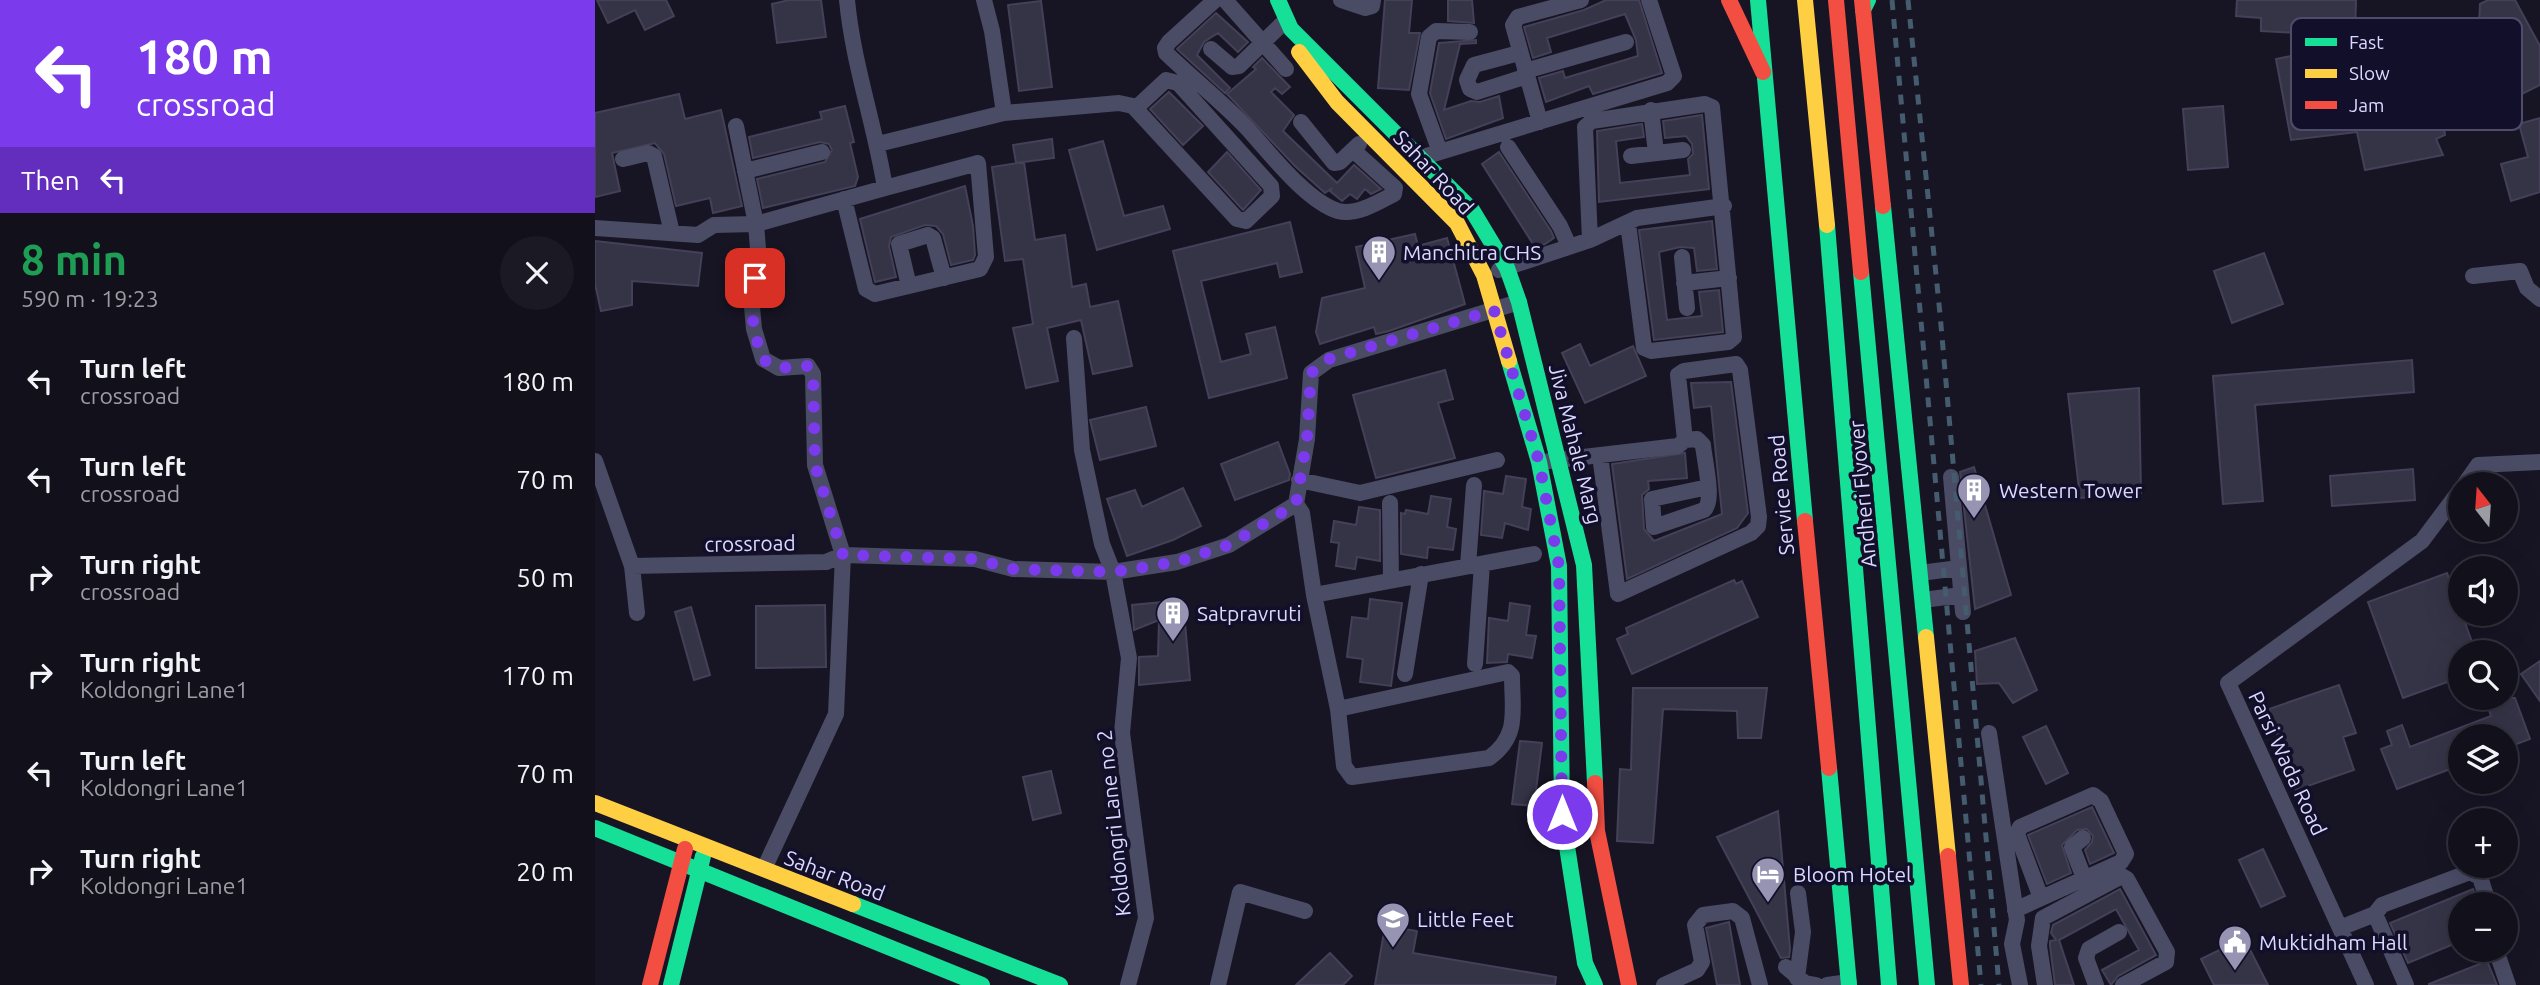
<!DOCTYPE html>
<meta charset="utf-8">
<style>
:root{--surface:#11101b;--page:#1a1924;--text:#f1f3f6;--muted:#9c9da3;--line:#30303a}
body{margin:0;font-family:Ubuntu,sans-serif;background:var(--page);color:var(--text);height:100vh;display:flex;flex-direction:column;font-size:26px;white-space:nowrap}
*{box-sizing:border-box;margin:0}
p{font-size:23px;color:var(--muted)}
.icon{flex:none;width:38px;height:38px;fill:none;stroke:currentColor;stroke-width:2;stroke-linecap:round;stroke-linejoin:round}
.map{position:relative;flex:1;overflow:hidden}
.sheet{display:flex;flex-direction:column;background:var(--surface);width:595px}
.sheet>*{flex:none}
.banner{background:#7c3aed;color:#fff;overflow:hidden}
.needle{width:46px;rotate:343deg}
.tools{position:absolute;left:1853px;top:472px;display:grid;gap:14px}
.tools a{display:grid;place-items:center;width:70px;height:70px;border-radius:50%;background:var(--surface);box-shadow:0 7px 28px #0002,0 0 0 2px var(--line);font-size:35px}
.pin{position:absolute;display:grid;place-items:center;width:60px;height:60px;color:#fff;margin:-30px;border-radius:14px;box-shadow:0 4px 10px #0006}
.me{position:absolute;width:77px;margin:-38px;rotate:0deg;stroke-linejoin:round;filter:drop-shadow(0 0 5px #0008)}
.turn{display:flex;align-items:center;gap:24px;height:147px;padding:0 21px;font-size:32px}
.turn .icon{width:91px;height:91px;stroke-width:2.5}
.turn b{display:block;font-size:49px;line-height:60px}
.then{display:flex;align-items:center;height:66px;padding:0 21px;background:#0003;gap:14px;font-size:26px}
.round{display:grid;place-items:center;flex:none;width:74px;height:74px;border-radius:37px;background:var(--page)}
.summary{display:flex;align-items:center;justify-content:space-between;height:119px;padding:0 21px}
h1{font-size:42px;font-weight:700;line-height:52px;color:#1e9e55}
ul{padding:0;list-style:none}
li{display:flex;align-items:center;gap:21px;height:98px;padding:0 21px}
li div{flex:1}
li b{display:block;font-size:26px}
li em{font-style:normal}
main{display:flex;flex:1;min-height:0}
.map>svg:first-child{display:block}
.building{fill:#353346;stroke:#434058;stroke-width:2}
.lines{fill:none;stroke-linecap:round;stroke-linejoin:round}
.street{stroke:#4a4b65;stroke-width:16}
.fast{stroke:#16e098;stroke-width:16}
.slow{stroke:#ffcf43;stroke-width:16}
.jam{stroke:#f24e42;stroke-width:16}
.rail{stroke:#445c6d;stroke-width:5;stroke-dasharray:10 9;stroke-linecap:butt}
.route{stroke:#7c3aed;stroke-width:12;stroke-dasharray:0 21.6}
.labels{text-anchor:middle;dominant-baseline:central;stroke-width:7;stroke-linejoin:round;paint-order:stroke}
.street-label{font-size:21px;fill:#dbd9ff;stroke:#120f2a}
.poi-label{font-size:21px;fill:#dbd9ff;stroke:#120f2a;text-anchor:start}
.key{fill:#120f2a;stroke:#4e4c6a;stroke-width:2}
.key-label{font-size:19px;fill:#dbd9ff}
</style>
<main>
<section class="sheet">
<div class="banner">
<div class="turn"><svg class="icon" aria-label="left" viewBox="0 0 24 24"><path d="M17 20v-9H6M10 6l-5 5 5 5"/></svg><div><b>180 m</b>crossroad</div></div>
<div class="then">Then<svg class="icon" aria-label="left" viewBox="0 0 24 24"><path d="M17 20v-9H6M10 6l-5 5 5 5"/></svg></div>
</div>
<div class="summary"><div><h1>8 min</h1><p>590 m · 19:23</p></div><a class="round"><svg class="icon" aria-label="close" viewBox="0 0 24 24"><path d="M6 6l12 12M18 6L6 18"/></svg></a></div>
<ul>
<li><svg class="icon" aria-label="left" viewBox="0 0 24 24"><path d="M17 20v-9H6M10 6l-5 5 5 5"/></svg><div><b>Turn left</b><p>crossroad</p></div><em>180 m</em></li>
<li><svg class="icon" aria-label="left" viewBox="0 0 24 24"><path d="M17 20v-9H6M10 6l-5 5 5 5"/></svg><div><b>Turn left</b><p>crossroad</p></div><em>70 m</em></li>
<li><svg class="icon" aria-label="right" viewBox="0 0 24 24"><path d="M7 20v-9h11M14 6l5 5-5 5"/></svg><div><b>Turn right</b><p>crossroad</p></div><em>50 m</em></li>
<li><svg class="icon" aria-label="right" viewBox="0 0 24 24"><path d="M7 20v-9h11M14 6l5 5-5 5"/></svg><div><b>Turn right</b><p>Koldongri Lane1</p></div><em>170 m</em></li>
<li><svg class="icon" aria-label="left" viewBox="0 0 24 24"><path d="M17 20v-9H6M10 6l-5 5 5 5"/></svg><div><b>Turn left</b><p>Koldongri Lane1</p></div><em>70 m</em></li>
<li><svg class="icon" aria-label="right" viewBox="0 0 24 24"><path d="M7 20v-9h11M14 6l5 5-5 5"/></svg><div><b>Turn right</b><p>Koldongri Lane1</p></div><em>20 m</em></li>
</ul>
</section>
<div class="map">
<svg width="1945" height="985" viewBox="0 0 1945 985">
<rect width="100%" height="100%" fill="#171524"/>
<path class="building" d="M2 0H71L79 16 50 30 40 10 13 23Z
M194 0H226L231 37 182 43 177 4Z
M790 0H817L814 33H825L814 90 783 88Z
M853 0H877L879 23 853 21Z
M1011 0H1044L1067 73 998 94 994 86 951 102 944 78 968 71 970 78 1043 56 1041 40 1030 14 952 38 956 52 938 58 929 27 989 10Z
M1642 0H1761L1760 36 1666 31V18L1641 16Z
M1893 0H1920L1945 46V85L1921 97 1884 27 1885 4Z
M446 1 457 87 424 91 413 5Z
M621 13 653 42 643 52 623 33 609 42 602 55 635 88 630 93 582 49Z
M1849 26 1868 112 1847 116 1850 135 1841 139 1848 155 1770 170 1762 132 1696 140 1681 59Z
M881 40V43L865 44 849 110 876 101 885 102 904 96 908 118 851 139 835 93 844 43Z
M667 58 695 87 687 94 680 88 676 92 699 115 688 131 742 183 759 165 786 189 776 194 770 189 762 199 755 194 747 201 735 191 737 188 730 193 701 167 632 94 661 69 658 67Z
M574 92 608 126 588 145 555 109Z
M84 94 90 119 126 110 147 206 118 213 115 198 81 206 69 154 60 143 17 153 25 191 0 197V113Z
M250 106 259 142 255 143 263 177 260 186 168 208 162 179 230 162 237 150 234 144 225 142 158 158 154 137 227 119 225 112Z
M1628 106 1633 167 1593 170 1588 109Z
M1107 115 1114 189 1004 202 1002 131 1047 124 1049 137 1021 141 1025 183 1095 175 1093 159 1098 154 1097 144 1091 136 1070 138 1068 121Z
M1945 118V192L1916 201 1906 164 1933 157 1924 124Z
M457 139 459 158 421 163 418 145Z
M508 141 529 216 568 206 575 229 502 250 474 150Z
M632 152 666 190 648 210 613 172Z
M904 152 956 231 959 238 950 244 940 247 887 164Z
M429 162 440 240 470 235 477 287 491 284 495 307 523 301 537 366 498 374 486 320 452 328 463 381 431 388 418 328 438 324 428 259 410 261 397 167Z
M370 186 378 226 380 255 378 260 356 265 348 234 341 226 330 225 296 237 294 246 301 277 280 282 265 219Z
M1117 221 1122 269 1102 271 1099 248 1085 247 1064 252 1072 320 1107 316 1104 292 1124 290 1128 332 1059 340 1044 230Z
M695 222 707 272 685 277 682 263 606 281 626 362 656 354 651 334 680 327 692 378 614 398 578 251Z
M820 234 823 246 852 238 870 304 794 331 781 334 779 327 725 344 721 332 727 298 770 288 761 247Z
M0 241 107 253 103 286 37 281V305L6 311 0 284Z
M1669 253 1688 304 1637 323 1619 271Z
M985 344 995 366 1038 346 1051 376 990 403 967 353Z
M1817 360 1819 392 1660 405 1668 501 1628 504 1618 376Z
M850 370 858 399 843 403 860 458 781 478 758 395Z
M1136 382 1153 513 1142 528 1032 579 1017 464 1090 453 1092 478 1053 481 1054 489 1047 495 1049 529 1059 541 1127 514 1116 406 1099 408 1096 383Z
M1544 388 1546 493 1485 498 1473 394Z
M551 407 561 446 505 460 495 420Z
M683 442 695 474 694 480 640 500 626 464Z
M1379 467 1416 595 1380 609 1365 472Z
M1818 469 1820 500 1737 506 1735 476Z
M911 476 931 479 927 507 936 509 933 530 910 523 907 538 886 535 889 491 908 494Z
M588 488 606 526 578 540 532 556 512 499 540 490 547 507Z
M836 496 856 499 852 527 861 529 858 550 833 547 832 558 806 554V513L810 514 811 510 833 514Z
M764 507 785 510V561L762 557 760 569 741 566 744 543 736 542 739 521 761 525Z
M1852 573 1881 653H1866V677L1808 698 1773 602Z
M1139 580 1141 584 1147 581 1163 617 1037 674 1022 639 1033 634 1031 628Z
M775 599 807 603 796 686 765 682 768 659 752 657 757 617 773 619Z
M588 600 595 680 544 685V657L563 656 564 620 539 630 537 605Z
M915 603 935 606 931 635 941 636 937 658 913 654 912 662 892 663 894 618 913 621Z
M230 605 231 667 161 668V606Z
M96 607 115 675 99 680 80 612Z
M1420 638 1442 690 1418 703 1404 683 1382 684 1380 651Z
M1945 661V701L1926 674Z
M1744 685 1761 733 1748 737 1759 770 1701 790 1674 709Z
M1038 688H1172L1166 738H1143L1142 711 1068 709 1058 843 1022 841 1025 769 1036 770Z
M1890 698H1920L1935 739 1911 748V737H1866V765L1802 789 1786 749 1797 745 1792 731 1807 725 1815 747 1896 716Z
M1451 726 1473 773 1451 784 1428 737Z
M925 741 947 743 939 806 917 804Z
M456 771 466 813 438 820 428 777Z
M1497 807 1519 853 1495 864 1490 850 1497 842 1498 836 1492 829 1482 830 1467 845 1476 873 1452 884 1433 835Z
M1183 811 1195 949 1194 957 1186 958 1122 837Z
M1668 849 1690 896 1666 907 1644 860Z
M1525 889 1561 955 1523 976 1516 985 1507 970 1544 950 1521 909 1464 940 1479 985H1460L1455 946V941L1461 940 1456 933 1458 925Z
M1878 889 1883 905H1866V941L1813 963 1795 923Z
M1134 922 1145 985H1122L1111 928Z
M790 926 822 931 818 953 961 977 960 985H780Z
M1649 938 1673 985H1619L1606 959Z
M735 953 757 976 748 985H701Z
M1892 961 1902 985H1834V984Z"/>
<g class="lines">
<path class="street" d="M389 0 397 31 409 113 524 103 538 106 642 219 651 221 677 196 676 186 583 83 571 80 542 107
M620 0 574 42 570 48 571 53C597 78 626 101 651 127 674 152 711 201 743 211 761 216 784 202 799 194L800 188 758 150
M630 0 691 69
M746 0 770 8 777 6 778 0
M616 49 637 67 644 66 690 21
M924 53 879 65 872 80 875 89 882 92 932 76
M930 71 1031 42
M1056 110 1061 153
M706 122 739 163 745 162 764 144
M945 122 918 25 923 17 986 0
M141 126 161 224 164 261 156 296 159 329 168 359 184 368 213 366 218 374 220 465 248 555 241 714 169 869
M283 144 409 113
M913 147 965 226 974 246
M845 152 824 94 834 37 841 31 875 32
M1036 156 1088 150
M825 158 1072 83 1079 76 1054 0
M28 159 53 153 59 156 77 233
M150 171 227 152
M249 199 271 289 280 294 385 269 391 257 383 163 290 188
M0 228 103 235 119 225 161 224 290 188C280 125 258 64 252 0
M995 240 990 127 997 121 1110 104 1117 107 1139 337 1133 342 1056 351 1049 348 1033 223
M1087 257 1092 308
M904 270 995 240 1042 218 1129 206
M1878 276 1925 271 1932 288 1945 299
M1089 283 1134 278
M314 286 304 244 333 235 338 238 349 278
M479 338 487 450 507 544 518 572 534 658 527 733 551 918 533 985
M1090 440 1102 439 1108 445C1109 459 1120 501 1109 510L1059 527 1057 499 1113 487
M0 461 37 566 42 613
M954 461 1083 446 1090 440 1083 375 1089 371 1141 364 1145 370 1164 517 1163 526 1156 533 1023 594 1005 455
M1356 477 1368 612
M704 480 765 493 902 460
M1869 485 1883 465 1945 462
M795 503 796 580
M701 504 707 513 719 595
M37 566 231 562 248 555 380 559 418 569 518 572 582 562 634 545 701 504 712 439 716 373 734 360 924 302
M873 566 879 485
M1325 573 1364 568
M1328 600 1366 595
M880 664 887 564
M810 674 826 574
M743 709 913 672 917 676C917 710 925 736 894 758L757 777 749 766 743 709 719 595 939 554
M1394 733 1422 920 1417 944 1425 985
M1488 838 1477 847 1489 878
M1420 910 1526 862 1531 854 1506 801 1498 795 1425 827 1422 834 1446 898
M1780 914 1787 905 1875 872 1885 877 1894 905
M1745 928 1780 914 1811 985
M1901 950 1913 985
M1191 967 1210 983 1221 985
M1202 978 1208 932 1203 893
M623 985 645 892 710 911
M1069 985 1102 970 1107 962 1100 925 1108 915 1138 911 1147 918 1165 985
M1232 985 1254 982
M1450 985 1444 946 1448 918 1527 876 1532 879 1572 952 1571 962 1528 985
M1501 985 1491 958 1494 949 1524 932
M1771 985 1633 683 1827 541 1866 489"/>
<path class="fast" d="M683 0 696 29 877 210 912 268 924 302 989 565 1000 783
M1163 0 1210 521
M1268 10 1273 0
M1288 206 1331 637
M1232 225 1294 985
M1266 272 1332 985
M914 361 944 462 964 566 967 814 990 963 1000 985
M1234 768 1254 985
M0 828 387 985
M258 904 465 985
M76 985 108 856"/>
<path class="slow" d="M1210 0 1232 225
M704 52 742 102 862 223 889 275 914 361
M1331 637 1353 856
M0 803 258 904"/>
<path class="jam" d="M1134 0 1168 72
M1241 0 1266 272
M1267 0 1288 206
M1210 521 1234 768
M1000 783 1002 831 1034 985
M1353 856 1366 985
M55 985 90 849"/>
<path class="rail" d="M1297 0 1386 985
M1313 0 1345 314 1404 985"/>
</g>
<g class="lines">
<path class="route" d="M160 278C153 307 159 331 167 359L184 368 213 366 218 374 220 465 248 555 380 559 418 569 518 572 582 562 634 545 701 504 712 439 716 373 734 359 899 310 944 462 964 566 967 814"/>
</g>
<defs>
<g id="building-pin" transform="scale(1.75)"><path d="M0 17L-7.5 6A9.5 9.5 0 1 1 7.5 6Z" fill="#9694b2" stroke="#120f2a"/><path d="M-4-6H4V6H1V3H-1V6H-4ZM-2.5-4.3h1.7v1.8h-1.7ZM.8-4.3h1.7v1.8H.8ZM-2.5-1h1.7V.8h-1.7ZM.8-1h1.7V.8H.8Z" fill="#fff"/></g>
<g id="hotel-pin" transform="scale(1.75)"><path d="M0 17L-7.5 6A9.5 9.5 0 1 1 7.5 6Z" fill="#9694b2" stroke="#120f2a"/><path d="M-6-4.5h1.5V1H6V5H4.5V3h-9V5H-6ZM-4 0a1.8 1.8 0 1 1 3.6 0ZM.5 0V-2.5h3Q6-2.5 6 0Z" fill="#fff"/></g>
<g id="school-pin" transform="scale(1.75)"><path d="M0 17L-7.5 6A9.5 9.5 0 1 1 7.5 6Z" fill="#9694b2" stroke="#120f2a"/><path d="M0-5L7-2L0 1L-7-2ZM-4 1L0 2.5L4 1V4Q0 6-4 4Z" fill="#fff"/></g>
<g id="civic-pin" transform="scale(1.75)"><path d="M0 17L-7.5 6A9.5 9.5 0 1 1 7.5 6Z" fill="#9694b2" stroke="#120f2a"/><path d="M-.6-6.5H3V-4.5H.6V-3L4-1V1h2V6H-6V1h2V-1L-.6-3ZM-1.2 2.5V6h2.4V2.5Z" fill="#fff"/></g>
</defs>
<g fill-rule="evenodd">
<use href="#building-pin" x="784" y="252"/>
<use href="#building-pin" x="1379" y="490"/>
<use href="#building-pin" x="578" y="613"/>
<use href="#hotel-pin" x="1173" y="874"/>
<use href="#school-pin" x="798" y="919"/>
<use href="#civic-pin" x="1640" y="942"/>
</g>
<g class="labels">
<g class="street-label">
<text transform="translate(839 172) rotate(47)">Sahar Road</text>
<text transform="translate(981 444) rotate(76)">Jiva Mahale Marg</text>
<text transform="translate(1267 494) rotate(-95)">Andheri Flyover</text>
<text transform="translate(1186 495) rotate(-95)">Service Road</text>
<text transform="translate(155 543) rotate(-1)">crossroad</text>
<text transform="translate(1693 763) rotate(65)">Parsi Wada Road</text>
<text transform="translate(518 823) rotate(-96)">Koldongri Lane no 2</text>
<text transform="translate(240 875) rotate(21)">Sahar Road</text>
</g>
<g class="poi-label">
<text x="808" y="252">Manchitra CHS</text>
<text x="1404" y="490">Western Tower</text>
<text x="602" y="613">Satpravruti</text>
<text x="1198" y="874">Bloom Hotel</text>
<text x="822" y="919">Little Feet</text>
<text x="1664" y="942">Muktidham Hall</text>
</g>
</g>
<rect x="1696" y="18" width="231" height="112" rx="10" class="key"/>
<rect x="1710" y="38" width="32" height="8" fill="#16e098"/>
<rect x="1710" y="69" width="32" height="9" fill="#ffcf43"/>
<rect x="1710" y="101" width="32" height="8" fill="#f24e42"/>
<g class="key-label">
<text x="1754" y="49">Fast</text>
<text x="1754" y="80">Slow</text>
<text x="1754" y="112">Jam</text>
</g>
</svg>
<div class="tools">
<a><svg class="needle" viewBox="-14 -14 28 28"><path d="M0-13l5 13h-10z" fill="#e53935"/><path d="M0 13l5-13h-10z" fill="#9c9da3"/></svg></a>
<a><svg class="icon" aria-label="sound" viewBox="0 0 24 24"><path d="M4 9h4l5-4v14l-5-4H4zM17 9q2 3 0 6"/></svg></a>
<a><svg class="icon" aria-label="search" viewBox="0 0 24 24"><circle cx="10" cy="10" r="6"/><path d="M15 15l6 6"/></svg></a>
<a><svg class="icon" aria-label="layers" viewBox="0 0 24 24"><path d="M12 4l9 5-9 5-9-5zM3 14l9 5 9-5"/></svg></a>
<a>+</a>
<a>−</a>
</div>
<div class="pin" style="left:160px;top:278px;background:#d93025"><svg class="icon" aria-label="arrive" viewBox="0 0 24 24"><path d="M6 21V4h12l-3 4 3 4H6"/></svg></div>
<svg class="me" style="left:967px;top:814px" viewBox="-20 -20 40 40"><circle r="17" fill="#7c3aed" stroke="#fff" stroke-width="3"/><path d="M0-11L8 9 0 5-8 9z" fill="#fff"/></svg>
</div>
</main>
